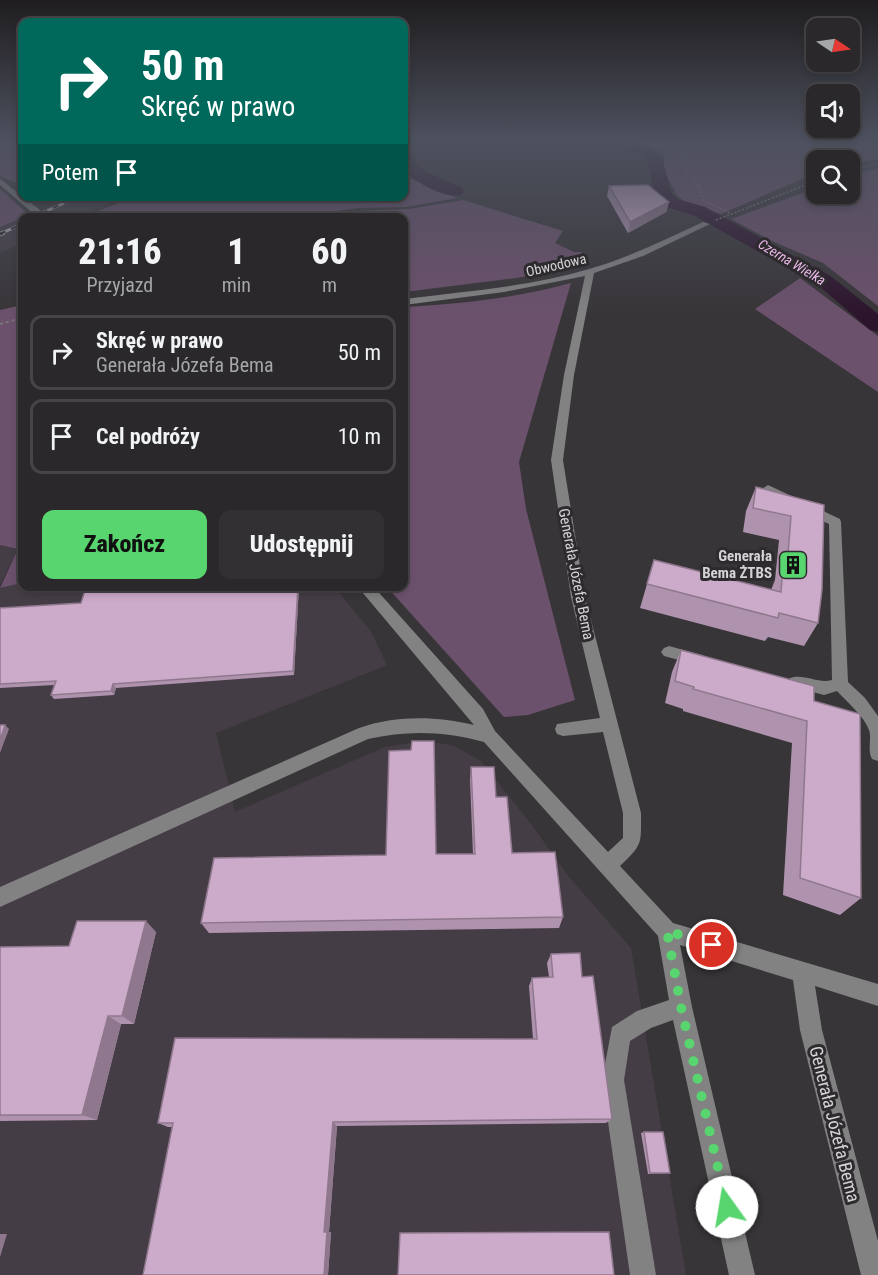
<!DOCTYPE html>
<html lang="pl">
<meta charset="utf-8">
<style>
:root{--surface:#2a282a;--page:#323032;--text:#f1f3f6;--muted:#a5a6a8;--line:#464447;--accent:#59d56f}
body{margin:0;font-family:"Roboto Condensed",sans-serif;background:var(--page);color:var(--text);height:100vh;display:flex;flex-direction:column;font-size:22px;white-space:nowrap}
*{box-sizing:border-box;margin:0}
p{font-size:20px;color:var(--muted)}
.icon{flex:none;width:33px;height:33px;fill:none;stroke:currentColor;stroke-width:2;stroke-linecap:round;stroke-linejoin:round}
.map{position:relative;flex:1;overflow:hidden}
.details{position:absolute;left:18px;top:213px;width:390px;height:378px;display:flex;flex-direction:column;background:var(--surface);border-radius:12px;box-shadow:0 3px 9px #0003,0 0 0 2px var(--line)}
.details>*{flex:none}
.hud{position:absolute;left:18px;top:18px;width:390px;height:183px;border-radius:12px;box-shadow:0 3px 9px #0003,0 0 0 2px var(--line);background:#00695c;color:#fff;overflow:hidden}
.needle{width:39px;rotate:103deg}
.tools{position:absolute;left:806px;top:18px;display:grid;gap:12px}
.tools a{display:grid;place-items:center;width:54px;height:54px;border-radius:12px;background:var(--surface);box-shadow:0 3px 9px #0003,0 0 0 2px var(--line);font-size:30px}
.pin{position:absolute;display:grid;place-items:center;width:51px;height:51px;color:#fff;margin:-26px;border:3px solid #fff;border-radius:50%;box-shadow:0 2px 6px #0007}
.me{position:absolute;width:66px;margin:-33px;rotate:347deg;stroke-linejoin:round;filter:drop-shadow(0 0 4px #0008)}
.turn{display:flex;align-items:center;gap:21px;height:126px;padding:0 24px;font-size:27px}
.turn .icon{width:78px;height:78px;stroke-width:2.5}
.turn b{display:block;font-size:42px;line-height:51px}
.then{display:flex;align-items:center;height:57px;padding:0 24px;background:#0003;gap:12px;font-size:22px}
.eta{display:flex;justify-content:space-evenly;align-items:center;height:102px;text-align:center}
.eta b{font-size:36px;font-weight:800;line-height:42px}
.action{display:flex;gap:12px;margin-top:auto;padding:12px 24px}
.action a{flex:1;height:69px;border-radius:12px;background:var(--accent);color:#111;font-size:24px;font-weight:800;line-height:69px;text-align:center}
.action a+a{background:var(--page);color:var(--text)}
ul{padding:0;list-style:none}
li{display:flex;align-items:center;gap:18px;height:75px;margin:0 12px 9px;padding:0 12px;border:3px solid var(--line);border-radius:12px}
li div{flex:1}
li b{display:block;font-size:22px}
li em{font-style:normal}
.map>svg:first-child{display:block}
.built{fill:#453d45}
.green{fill:#6c516c}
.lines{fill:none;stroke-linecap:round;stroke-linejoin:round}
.river{fill:#2c142c;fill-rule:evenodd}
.minor-tunnel{stroke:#504d50;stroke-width:7;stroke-dasharray:7 4;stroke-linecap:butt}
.path-far1{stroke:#797679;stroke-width:1.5;stroke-dasharray:2 2;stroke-linecap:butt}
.path{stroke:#797679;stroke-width:2;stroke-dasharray:3 3;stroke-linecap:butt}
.minor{fill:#838283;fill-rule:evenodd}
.rail-far1-casing{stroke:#b2afb2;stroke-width:3}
.rail-casing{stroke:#b2afb2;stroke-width:4.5}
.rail-far1{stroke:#2e2b2e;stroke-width:2;stroke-dasharray:6;stroke-linecap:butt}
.rail{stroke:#2e2b2e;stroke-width:3;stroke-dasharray:8;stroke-linecap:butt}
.wall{fill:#af93ae}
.shaded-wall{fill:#8f788d}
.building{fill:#ccabca;stroke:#8f788d;stroke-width:1.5}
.route{stroke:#59d56f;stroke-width:10;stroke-dasharray:0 18}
.labels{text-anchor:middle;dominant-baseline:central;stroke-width:6;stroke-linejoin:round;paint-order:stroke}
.far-water-label{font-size:14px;font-style:italic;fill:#ebb9ea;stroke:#2e2b2e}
.far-street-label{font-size:14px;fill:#d5d3d5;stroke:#2e2b2e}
.poi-label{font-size:15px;font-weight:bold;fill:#d5d3d5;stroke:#2e2b2e;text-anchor:end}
.street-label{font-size:15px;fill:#d5d3d5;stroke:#2e2b2e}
.near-street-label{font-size:18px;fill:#d5d3d5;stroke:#2e2b2e}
</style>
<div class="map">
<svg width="878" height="1275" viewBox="0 0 878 1275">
<rect width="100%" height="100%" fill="#383538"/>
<path class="built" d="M74 197H123L77 217 22 218V243L0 253V227L29 215Z
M0 545 18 549 0 585Z
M22 583V586L334 587 370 630 387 665 216 733 235 812 385 747 422 741 452 745 481 761 531 824 569 877 631 948 686 1275H0V588Z"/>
<path class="green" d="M0 138H22V185L0 176Z
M619 138H878V159L849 164V160H816V173L721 214 685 203 677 195 663 169 665 157 663 152 636 141Z
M878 168V306L823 263 772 241 731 219 816 188V194H849V176Z
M404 176 457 198 406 207 357 208 298 217H82L135 197 404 196Z
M0 189 29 215 0 227Z
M463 200 563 231 555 243 574 252H582L577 266 517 278 404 292V218L314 217 358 211 409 209Z
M800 278 878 336V392L755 309Z
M571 283 519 462 526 509 575 700 528 715 504 717 387 587 404 586V307C461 304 516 298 571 283Z
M22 305V583L0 588 18 549 0 545V310Z"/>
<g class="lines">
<path class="river" d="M585 138H610L648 147 662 158 672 194 678 199 705 207 832 277 878 314V332L870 330 818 285 693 215 666 207 655 196 647 160 638 153 587 141Z
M404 153 410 155 424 171 461 187 464 191 461 195C444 199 415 182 404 170Z"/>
<path class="minor-tunnel" d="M37 212 40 218"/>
<path class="path-far1" d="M665 138 684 154
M697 138 686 150 683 167 698 185 704 201 732 214
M849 170 878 164
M716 220 816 181"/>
<path class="path" d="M0 324 22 318"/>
<path class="minor" d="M0 179 40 210V214H34L0 185Z
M703 222 710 224 643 256 594 273 574 375 563 460 585 597 641 813C641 844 643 844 620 866L673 923 878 984V1006L815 986 822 1030 878 1241V1275H861L800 1030 793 980 680 945 692 1007 755 1275H729L673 1020 651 1028 630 1041 624 1080 656 1275H630L602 1080 612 1027 637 1011 669 1000 658 936 484 742C445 731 407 730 368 739L0 907V887L359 728C396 715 437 716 474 725L357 586H373L483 709 495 731 608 852 623 838V813L603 732 563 736 557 734 555 729 557 724 600 718 571 597 551 460 564 375 585 276 504 292 404 305V299C465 291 529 287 589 269 628 258 666 239 703 222Z
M768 485 840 519 841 522 848 682 865 698 878 716V761L872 759C867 750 872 739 869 730 864 716 847 702 837 691L824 695 790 686 788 682 790 678C804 673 818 684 832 680L829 524 764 492 762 489Z
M669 646 702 655 705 659 702 663 697 665 664 656 661 652 664 648Z"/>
<g class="rail-far1-casing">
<path id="rail-far1" d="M31 218 80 196
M0 234 22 224"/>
</g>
<g class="rail-casing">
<path id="rail" d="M0 234 3 233"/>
</g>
<use href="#rail-far1" class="rail-far1"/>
<use href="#rail" class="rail"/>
</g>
<path class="wall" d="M609 186 669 202 666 212 628 233 607 196Z
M756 487 824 505 818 623 804 646 768 637 765 641 640 608 654 560 771 590 775 580 779 540 743 532 746 511Z
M299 586 294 675 116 688 114 695 54 699 51 695 54 685 0 688V608L81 603Z
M681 650 814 701 861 898 840 915 783 895 792 743 683 711V709L665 703 672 672Z
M471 767 496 797 512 853 563 917 559 928 209 933 201 923 386 855 473 854 470 780Z
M156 932 134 1024H121L97 1120 0 1121V947L69 946Z
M551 954 582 977 612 1119 606 1123 337 1126 329 1232H331L328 1275H143L172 1127H168L158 1123 533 1039 529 986 532 978 549 977 547 963Z
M644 1132 670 1173 648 1174 641 1133Z"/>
<path class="shaded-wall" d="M669 202 666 212 628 233 630 222Z
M298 586H299L294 675 293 671Z
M113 684 116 688 114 695 111 691Z
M5 725 9 729 0 753V740Z
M146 921 156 932 134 1024 122 1016Z
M108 1016 121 1024 97 1120 82 1115Z
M333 1122 337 1126 329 1232H331L328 1275H324V1232Z
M0 1234H7L0 1257Z"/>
<path class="building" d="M648 185 669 202 630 222 609 186Z
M756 487 824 505 822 590 818 623 779 613 778 618 647 584 654 560 781 592 783 566 787 567 791 516 753 508Z
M99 586H298L293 671 113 684 111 691 51 695 56 681 0 684V608L81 603 86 587Z
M681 650 814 686V701L860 714 861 898 800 878 807 721 693 689 694 687 675 681Z
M0 725H5L0 740Z
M412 741H434L436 854H475L471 767H494L496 797H507L512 853 555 852 563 917 201 923 214 858 386 855 389 751 411 750Z
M77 921H146L122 1016H108L82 1115H0V947L69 946Z
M580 953 582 977 593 976 612 1119 333 1122 324 1232H327L324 1275H143L173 1123H158L175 1038 537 1039 532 978 553 977 551 954Z
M644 1132H663L670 1173H650Z
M609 1232 614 1275H398L400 1233Z"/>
<linearGradient id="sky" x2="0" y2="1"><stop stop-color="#1f1d1f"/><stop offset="0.44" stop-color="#4d515e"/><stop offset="1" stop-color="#4d515e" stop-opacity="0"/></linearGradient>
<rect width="878" height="316" fill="url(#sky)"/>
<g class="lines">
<path class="route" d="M712 945 667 931 681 1007 727 1207"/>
</g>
<defs>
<g id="building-square" transform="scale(1.5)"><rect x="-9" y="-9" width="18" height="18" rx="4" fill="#59d56f" stroke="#2e2b2e"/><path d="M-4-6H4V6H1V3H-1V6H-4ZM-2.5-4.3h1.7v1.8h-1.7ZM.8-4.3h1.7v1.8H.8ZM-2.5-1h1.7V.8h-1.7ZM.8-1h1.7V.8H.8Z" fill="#111"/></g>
</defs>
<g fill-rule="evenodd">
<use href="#building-square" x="793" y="565"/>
</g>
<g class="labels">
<g class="far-water-label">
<text transform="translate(792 262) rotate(31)">Czerna Wielka</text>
</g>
<g class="far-street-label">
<text transform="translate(556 265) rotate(-13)">Obwodowa</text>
</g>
<g class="poi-label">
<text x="772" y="556">Generała<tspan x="772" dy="17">Bema ŻTBS</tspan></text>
</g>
<g class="street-label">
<text transform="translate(576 574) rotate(79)">Generała Józefa Bema</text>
</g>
<g class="near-street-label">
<text transform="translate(835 1124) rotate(76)">Generała Józefa Bema</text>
</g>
</g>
</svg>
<div class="tools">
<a><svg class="needle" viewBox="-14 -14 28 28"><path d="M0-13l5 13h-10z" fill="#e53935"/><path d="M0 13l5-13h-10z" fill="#a5a6a8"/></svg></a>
<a><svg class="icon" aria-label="sound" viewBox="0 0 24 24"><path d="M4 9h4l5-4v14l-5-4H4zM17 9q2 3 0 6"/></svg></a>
<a><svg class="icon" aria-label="search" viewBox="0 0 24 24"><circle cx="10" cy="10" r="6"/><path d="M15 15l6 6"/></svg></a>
</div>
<div class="pin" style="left:712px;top:945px;background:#d93025"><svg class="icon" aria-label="arrive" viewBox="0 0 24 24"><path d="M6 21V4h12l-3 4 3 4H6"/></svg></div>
<svg class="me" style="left:727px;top:1207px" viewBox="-20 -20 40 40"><circle r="19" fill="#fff"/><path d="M0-13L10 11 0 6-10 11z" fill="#59d56f"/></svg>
<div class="hud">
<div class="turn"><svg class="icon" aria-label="right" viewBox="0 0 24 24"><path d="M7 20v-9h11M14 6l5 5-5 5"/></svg><div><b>50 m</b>Skręć w prawo</div></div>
<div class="then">Potem<svg class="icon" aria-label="arrive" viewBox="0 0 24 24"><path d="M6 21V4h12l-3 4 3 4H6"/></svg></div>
</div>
<section class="details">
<div class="eta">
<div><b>21:16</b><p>Przyjazd</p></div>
<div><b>1</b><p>min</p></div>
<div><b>60</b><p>m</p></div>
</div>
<ul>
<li><svg class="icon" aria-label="right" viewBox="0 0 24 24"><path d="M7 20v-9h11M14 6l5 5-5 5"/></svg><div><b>Skręć w prawo</b><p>Generała Józefa Bema</p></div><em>50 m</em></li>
<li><svg class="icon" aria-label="arrive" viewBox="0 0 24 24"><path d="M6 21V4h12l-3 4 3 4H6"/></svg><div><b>Cel podróży</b></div><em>10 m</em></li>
</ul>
<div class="action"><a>Zakończ</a><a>Udostępnij</a></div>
</section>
</div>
